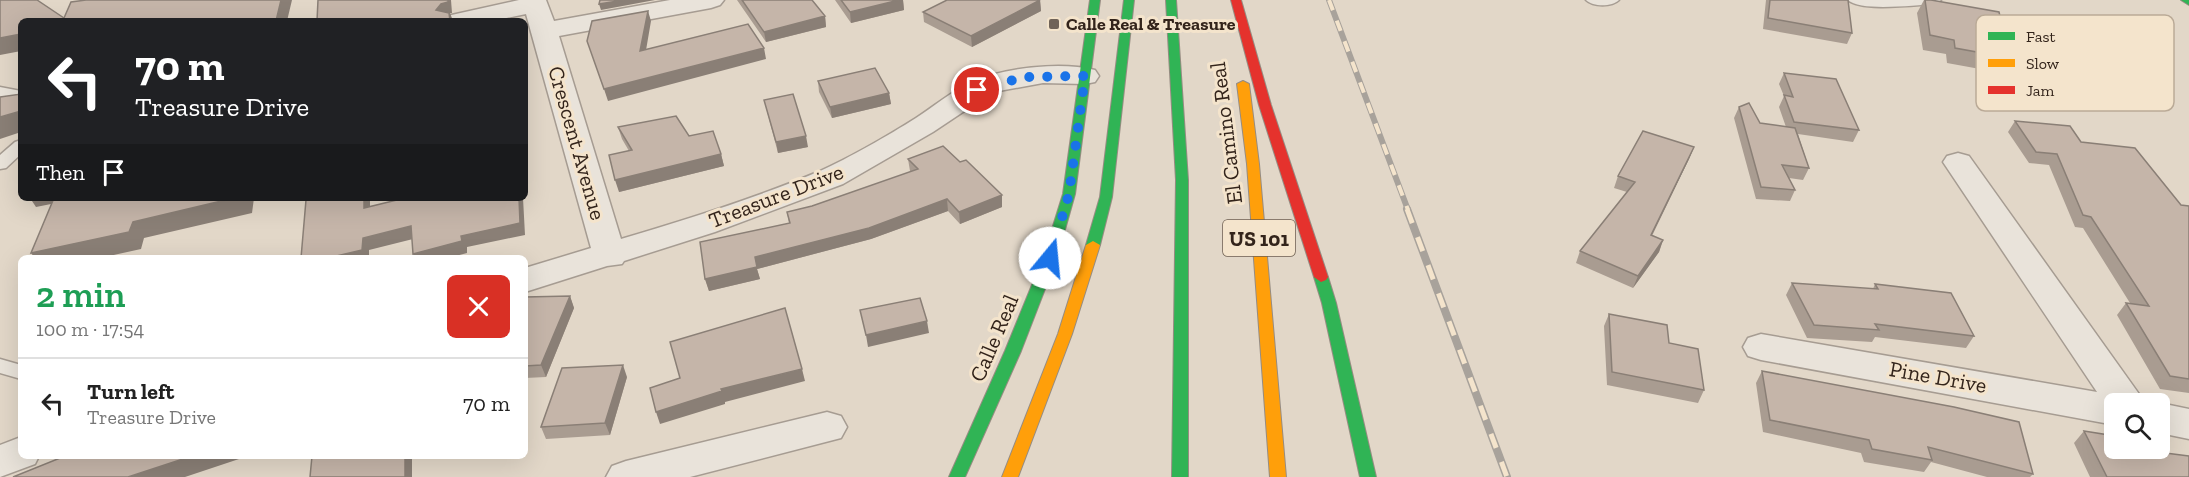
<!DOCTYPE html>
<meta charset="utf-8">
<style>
:root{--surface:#fff;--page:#f2f2f2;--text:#222;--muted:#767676;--line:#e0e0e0}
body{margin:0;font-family:"Zilla Slab",serif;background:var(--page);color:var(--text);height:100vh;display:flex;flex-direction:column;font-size:22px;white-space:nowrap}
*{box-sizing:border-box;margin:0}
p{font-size:20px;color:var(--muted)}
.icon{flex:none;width:33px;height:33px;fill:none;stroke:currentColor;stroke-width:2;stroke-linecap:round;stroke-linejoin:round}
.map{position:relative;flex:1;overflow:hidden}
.drawer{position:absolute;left:18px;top:255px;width:510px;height:204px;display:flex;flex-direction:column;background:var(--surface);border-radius:9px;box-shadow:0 6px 24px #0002}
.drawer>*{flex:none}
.top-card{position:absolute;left:18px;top:18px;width:510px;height:183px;border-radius:9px;box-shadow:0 6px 24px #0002;background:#202124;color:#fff;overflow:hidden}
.tools{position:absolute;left:2104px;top:393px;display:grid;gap:12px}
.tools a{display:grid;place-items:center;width:66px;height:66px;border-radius:9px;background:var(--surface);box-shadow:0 6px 24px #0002;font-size:30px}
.pin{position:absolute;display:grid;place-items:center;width:51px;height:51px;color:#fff;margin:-26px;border:3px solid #fff;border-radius:50%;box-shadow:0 2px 6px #0007}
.me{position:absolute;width:66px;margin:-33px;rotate:17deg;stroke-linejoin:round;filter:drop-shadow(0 0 4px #0008)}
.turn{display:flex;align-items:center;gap:21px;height:126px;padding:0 18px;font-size:27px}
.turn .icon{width:78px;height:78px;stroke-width:2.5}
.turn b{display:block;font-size:42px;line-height:51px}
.then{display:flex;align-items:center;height:57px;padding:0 18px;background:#0003;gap:12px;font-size:22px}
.round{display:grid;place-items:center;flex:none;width:63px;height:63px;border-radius:9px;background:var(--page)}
.overview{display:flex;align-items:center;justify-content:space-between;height:102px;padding:0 18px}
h1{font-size:36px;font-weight:600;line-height:45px;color:#1e9e55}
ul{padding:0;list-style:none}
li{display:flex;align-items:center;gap:18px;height:90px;padding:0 18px;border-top:2px solid var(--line)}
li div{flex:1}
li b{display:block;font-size:22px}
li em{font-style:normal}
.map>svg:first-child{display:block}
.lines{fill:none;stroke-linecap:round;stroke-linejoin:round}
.lane-casing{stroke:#a69c92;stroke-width:3}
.street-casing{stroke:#a69c92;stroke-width:3}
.fast-casing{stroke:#968c82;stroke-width:2}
.slow-casing{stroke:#968c82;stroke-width:2}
.jam-casing{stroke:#968c82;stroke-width:2}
.lane{fill:#e9e3da;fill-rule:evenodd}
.street{fill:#e9e3da;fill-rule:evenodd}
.fast{fill:#30b455;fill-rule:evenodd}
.slow{fill:#ff9f0a;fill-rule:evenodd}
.jam{fill:#e5322d;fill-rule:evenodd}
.rail-far1-casing{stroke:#a8a29b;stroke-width:6}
.rail-casing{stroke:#a8a29b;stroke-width:8}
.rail-far1{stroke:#f4e4cc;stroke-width:4;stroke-dasharray:11;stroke-linecap:butt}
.rail{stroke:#f4e4cc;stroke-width:5;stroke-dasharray:15;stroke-linecap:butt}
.wall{fill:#a99c91}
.shaded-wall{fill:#8a7f76}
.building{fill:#c5b5a9;stroke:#8a7f76;stroke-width:1.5}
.route{stroke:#1a73e8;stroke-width:10;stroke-dasharray:0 18}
.poi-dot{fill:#706358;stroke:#f4e4cc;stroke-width:2}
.labels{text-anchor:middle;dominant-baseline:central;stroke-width:6;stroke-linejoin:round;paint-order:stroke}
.far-poi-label{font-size:18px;font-weight:bold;fill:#33241b;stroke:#f4e4cc;text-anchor:start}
.shield{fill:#f4e4cc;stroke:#6d5e50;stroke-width:1.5}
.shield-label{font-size:21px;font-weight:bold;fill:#33241b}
.street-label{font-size:22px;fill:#33241b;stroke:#f4e4cc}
.key{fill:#f4e4cc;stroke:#baaa97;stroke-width:1.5}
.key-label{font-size:16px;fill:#33241b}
</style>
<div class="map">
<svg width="2189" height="477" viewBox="0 0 2189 477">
<rect width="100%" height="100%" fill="#e2d7c8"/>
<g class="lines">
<g class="lane-casing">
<path id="lane" d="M1586 0H1619C1612 7 1593 7 1586 0Z
M1848 0H1941L1934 4C1916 5 1860 12 1848 0Z
M0 87 21 91V101L0 97Z
M21 140V154L6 168 0 169V155L15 142Z
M0 359 21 365V379L0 373Z"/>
</g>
<g class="street-casing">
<path id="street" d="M519 0H546L554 21 670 0H724L720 5 711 8 559 36 621 239C688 219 756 198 820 171 849 158 889 135 916 118 933 107 951 92 969 83 1002 68 1060 61 1095 70L1099 76 1095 82 1085 84 1043 83 999 91 987 96 933 132 843 184 715 232 624 261 622 264 607 266 525 292V268L591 248 526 14 492 21H443L447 16Z
M1958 153 1969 156 2139 394 2144 404H2115V425L1761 360 1748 356 1743 347 1748 338 1761 334 2097 392 1943 162 1947 156Z
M2160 403 2189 409V439L2160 433Z
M827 412 841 416 847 427 841 438 690 477H606L612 466 626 461Z
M21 437V456H39L35 464 0 477V445Z"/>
</g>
<g class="fast-casing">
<path id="fast" d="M1090 0H1100L1075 194 1057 258 1021 351 965 477H949L1005 351 1043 258 1063 194Z
M1124 0H1134L1112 197 1100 245 1093 249 1086 245 1100 197Z
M1166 0H1176L1188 180V477H1172L1176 180Z
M2181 0H2189V5Z
M1321 272 1328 277 1336 303 1376 477H1360L1322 303 1314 277Z"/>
</g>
<g class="slow-casing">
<path id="slow" d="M1243 81 1249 84 1259 164 1286 477H1270L1247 164 1237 84Z
M1093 241 1100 245 1072 334 1018 477H1002L1058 334 1086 245Z"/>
</g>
<g class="jam-casing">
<path id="jam" d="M1231 0H1241L1271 105 1328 277 1326 280 1321 282 1314 277 1259 105Z"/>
</g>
<use href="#lane" class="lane"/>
<use href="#street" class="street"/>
<use href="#fast" class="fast"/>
<use href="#slow" class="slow"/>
<use href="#jam" class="jam"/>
<g class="rail-far1-casing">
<path id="rail-far1" d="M1329 0 1408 210"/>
</g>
<g class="rail-casing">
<path id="rail" d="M1407 209 1507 477"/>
</g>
<use href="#rail-far1" class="rail-far1"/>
<use href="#rail" class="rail"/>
</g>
<path class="wall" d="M737 0H786L825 16 826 27 766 42Z
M835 0H903L904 10 851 23Z
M1040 0 1041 11 972 47 924 22 923 12Z
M1766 0H1848L1852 33 1847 44 1763 29Z
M1924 0H1931L2010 58 2002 73 1947 63 1946 54 1923 50 1917 13Z
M1784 73 1859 130 1853 142 1798 134 1809 168 1803 180 1789 178 1795 190 1790 201 1756 199 1734 118 1739 107 1760 123 1786 127 1779 107 1784 96 1779 84Z
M818 81 889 93 891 104 832 118 819 92Z
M764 100 808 147 778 153Z
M2015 121 2081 142 2181 205 2189 206V393L2160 389 2117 315 2126 303H2130L2083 228 2075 227 2049 165 2029 163 2008 132Z
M618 127 689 136 721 154 724 166 619 192 629 151 622 139Z
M1694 147 1689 159 1652 236 1663 240 1659 252 1633 288 1576 263 1580 251 1627 192 1614 188 1618 176Z
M908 159 960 162 1002 195V207L960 224 948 211 871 239 757 269 760 279 709 291 705 279 789 223 787 212 812 206 911 172 910 171Z
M1792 283 1873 289 1875 284 1974 336 1966 348 1875 337 1872 342 1807 338 1786 295Z
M570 296 574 308 546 377 525 378V297Z
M1609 314 1669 343 1704 390 1698 403 1607 385 1604 326Z
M1762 371 2033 474 2030 477H1987L1931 462 1924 472 1864 462 1861 453 1763 432 1756 383Z
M627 377 610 435 546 439 541 427Z
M2084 431 2142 450 2189 477H2090L2074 443Z"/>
<path class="shaded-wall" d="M281 0H292L287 21H276Z
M448 0H451L452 13H450L453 21H450L436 10 441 4Z
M624 0H655L601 10 599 4Z
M899 0H903L904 10 851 23 850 12Z
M1040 0 1041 11 972 47 971 36Z
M648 11 651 21 644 62 640 51Z
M825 16 826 27 766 42 764 32Z
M21 34V51L0 55V38Z
M764 48 766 59 608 101 604 89Z
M889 93 891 104 832 118 830 107Z
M21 111V132L0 139V117Z
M806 136 808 147 778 153 776 142Z
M1694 147 1689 159 1646 247 1651 235Z
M721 154 724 166 619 192 615 180Z
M1002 195V207L960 224 959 212Z
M30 198H70L71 200 36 207Z
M234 198H254L252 213 144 238 141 249 100 258H35L31 253 133 222Z
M364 198H370V220L364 208Z
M519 198H523L525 235 467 247V253L448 258H415L413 254 461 236Z
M947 199 948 211 871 239 757 269 760 279 709 291 705 279 755 257Z
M411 226 417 238 369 250V258H328L363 238Z
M1663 240 1659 252 1633 288 1638 276Z
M570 296 574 308 546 377 541 365Z
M927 321 929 333 868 347 866 335Z
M623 365 627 377 610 435 605 423Z
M802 369 805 381 725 402V404L660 424 656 412 721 389Z
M192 456H248L185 477H128Z
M405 456H412V477H405Z"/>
<path class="building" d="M0 0H37L64 18 71 2 86 0H281L276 21H21V34L0 38Z
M318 0H448V2L441 4 436 10 449 13 450 21H317Z
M600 0H624L599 4Z
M742 0H812L825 16 764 32Z
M841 0H899L850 12Z
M947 0H1040L971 36 923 12Z
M1770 0H1848L1852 33 1768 18Z
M1925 0H1931L1999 12 2010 58 1955 48 1954 40 1930 35Z
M648 11 640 51 748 24 764 48 604 89 587 41 592 21Z
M875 68 889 93 830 107 818 81Z
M1784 73 1836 79 1859 130 1794 122 1784 95 1793 97Z
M21 94V111L0 117V97Z
M793 94 806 136 776 142 764 100Z
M1749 103 1760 123 1795 128 1809 168 1782 165 1795 190 1761 187 1739 107Z
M676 116 689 136 713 131 721 154 615 180 609 155 632 150 618 127Z
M2015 121 2070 126 2081 142 2135 148 2181 205 2189 206V379L2170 376 2126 303 2149 306 2091 217 2083 215 2057 154 2036 152Z
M1643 131 1694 147 1651 235 1663 240 1638 276 1580 251 1635 182 1618 176Z
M943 146 960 162 966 160 1002 195 959 212 947 199 869 228 755 257 757 267 705 279 700 242 790 223 787 212 812 206 918 169 908 159Z
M54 198H234L133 222 129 232 31 253Z
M317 198H364V208L405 198H519L520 223 461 236 462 241 413 254 411 226 363 238 362 250 328 258H301L306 200Z
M1792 283 1878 289 1875 284 1951 293 1974 336 1875 324 1879 330 1814 325Z
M570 296 541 365 525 366V297Z
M920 298 927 321 866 335 860 310Z
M785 308 802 369 721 389 722 391 656 412 650 388 680 378 670 342Z
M1609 314 1667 325 1669 343 1698 349 1704 390 1612 372Z
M623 365 605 423 541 427 562 368Z
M1762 371 1954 407 2019 422 2033 474 1928 447 1932 460 1872 449 1869 440 1770 420Z
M2084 431 2115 436V448H2141L2142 450 2189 456V477H2107Z
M65 456H192L128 477H13Z
M312 456H405V477H310Z"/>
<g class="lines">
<path class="route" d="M977 90 1025 77 1085 76 1069 194 1050 258"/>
</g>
<rect class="poi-dot" x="1048" y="18" width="12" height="12" rx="3"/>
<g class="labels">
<g class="far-poi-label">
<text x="1066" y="24">Calle Real &amp; Treasure</text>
</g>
<rect class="shield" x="1223" y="220" width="72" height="36" rx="4.5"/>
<g class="shield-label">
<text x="1259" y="238">US 101</text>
</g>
<g class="street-label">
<text transform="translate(1226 133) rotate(-97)">El Camino Real</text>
<text transform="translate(577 143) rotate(74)">Crescent Avenue</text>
<text transform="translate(776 196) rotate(-21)">Treasure Drive</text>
<text transform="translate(994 338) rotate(-67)">Calle Real</text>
<text transform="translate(1938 377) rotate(10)">Pine Drive</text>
</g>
</g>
<rect x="1976" y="15" width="198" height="96" rx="9" class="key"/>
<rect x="1988" y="32" width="27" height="8" fill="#30b455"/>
<rect x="1988" y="59" width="27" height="8" fill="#ff9f0a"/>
<rect x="1988" y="86" width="27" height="8" fill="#e5322d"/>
<g class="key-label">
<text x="2026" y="42">Fast</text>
<text x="2026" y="69">Slow</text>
<text x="2026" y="96">Jam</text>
</g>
</svg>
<div class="tools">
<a><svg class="icon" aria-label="search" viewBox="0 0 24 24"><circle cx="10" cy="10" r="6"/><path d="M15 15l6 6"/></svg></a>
</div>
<div class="pin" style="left:977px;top:90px;background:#d93025"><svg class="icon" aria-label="arrive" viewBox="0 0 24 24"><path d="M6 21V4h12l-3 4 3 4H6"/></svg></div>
<svg class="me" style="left:1050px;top:258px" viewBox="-20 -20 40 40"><circle r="19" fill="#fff"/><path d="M0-13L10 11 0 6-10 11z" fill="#1a73e8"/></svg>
<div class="top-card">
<div class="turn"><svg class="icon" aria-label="left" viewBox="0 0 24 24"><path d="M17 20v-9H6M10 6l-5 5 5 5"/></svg><div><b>70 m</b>Treasure Drive</div></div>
<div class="then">Then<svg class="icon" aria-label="arrive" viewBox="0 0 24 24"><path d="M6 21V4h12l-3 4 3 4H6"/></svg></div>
</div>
<section class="drawer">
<div class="overview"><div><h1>2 min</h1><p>100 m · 17:54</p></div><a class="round" style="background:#d93025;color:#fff"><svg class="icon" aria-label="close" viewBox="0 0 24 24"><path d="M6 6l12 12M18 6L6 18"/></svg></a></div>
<ul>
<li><svg class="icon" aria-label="left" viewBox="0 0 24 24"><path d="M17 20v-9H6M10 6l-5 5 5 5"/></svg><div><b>Turn left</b><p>Treasure Drive</p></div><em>70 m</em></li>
</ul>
</section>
</div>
